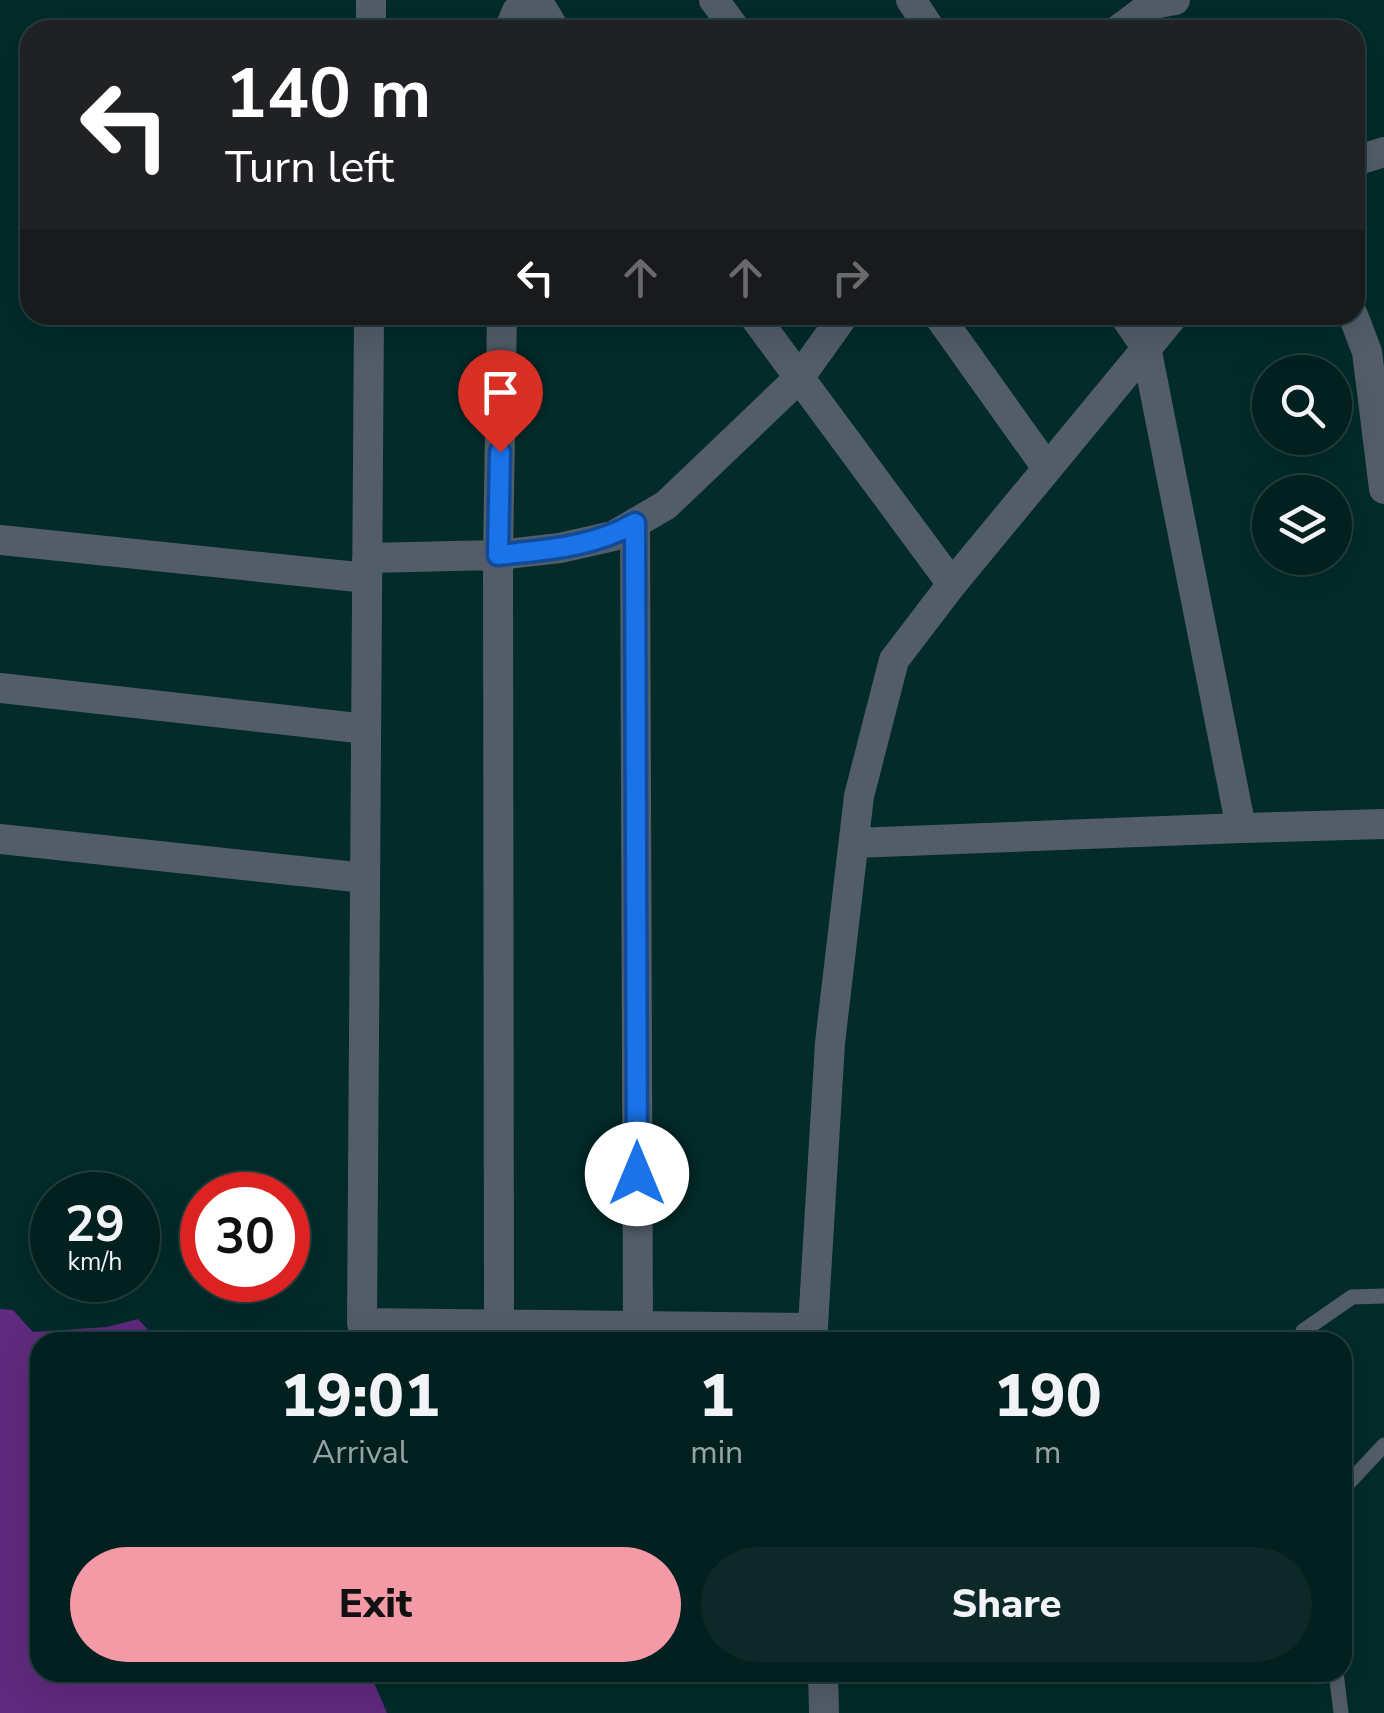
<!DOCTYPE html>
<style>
:root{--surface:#02201f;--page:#0c2828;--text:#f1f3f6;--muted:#96a3a4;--line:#233e3d;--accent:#f49aa6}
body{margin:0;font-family:"Nunito Sans",sans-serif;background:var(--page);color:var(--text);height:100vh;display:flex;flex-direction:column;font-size:38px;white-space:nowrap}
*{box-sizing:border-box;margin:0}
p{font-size:32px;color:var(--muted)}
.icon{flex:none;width:55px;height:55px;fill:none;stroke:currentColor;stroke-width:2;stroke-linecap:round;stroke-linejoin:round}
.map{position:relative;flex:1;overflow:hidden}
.drawer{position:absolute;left:30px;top:1332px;width:1322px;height:350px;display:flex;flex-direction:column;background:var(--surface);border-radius:30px;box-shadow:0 10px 40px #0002,0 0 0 2px var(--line)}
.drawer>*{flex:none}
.hud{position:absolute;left:20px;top:20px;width:1345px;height:305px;border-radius:30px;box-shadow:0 10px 40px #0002,0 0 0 2px var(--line);background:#202124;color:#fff;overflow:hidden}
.buttons{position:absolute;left:1252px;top:355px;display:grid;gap:20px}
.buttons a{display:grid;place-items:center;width:100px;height:100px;border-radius:50%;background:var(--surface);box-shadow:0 10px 40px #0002,0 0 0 2px var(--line);font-size:50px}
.speed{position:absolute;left:30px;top:1172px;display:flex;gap:20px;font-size:50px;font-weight:700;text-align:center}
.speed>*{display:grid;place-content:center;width:130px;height:130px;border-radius:50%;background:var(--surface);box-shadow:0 10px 40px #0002,0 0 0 2px var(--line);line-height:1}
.speed small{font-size:25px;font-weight:400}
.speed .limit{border:15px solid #d22;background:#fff;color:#111}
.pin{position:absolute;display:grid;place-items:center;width:85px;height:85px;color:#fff;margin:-102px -42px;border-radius:50% 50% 50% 0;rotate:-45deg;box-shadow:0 0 10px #0007}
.pin .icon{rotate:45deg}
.me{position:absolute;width:110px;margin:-55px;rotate:0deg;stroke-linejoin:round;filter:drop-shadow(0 0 8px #0008)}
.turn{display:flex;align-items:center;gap:35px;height:210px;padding:0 40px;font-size:45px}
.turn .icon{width:130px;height:130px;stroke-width:2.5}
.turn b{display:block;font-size:70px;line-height:85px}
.lanes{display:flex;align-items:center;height:95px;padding:0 40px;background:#0003;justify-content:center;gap:50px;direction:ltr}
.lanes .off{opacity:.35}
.eta{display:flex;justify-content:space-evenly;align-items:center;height:170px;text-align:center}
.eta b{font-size:60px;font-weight:800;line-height:70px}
.primary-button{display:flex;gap:20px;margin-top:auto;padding:20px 40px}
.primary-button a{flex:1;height:115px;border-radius:60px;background:var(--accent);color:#111;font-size:40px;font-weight:800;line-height:115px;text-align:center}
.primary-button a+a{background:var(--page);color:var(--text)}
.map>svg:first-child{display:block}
.water{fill:#602a7e}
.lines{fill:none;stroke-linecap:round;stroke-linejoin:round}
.lane{stroke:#525d69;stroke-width:15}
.street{stroke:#525d69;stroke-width:30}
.route-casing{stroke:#114b97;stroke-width:25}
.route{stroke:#1a73e8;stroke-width:18}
</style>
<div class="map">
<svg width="1384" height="1713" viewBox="0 0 1384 1713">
<rect width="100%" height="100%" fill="#022b29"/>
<path class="water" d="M0 1309 13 1310 33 1332 107 1327 138 1319 158 1340 186 1342H40V1672L370 1673 387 1713H0Z"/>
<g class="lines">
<path class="lane" d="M1303 1331 1352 1297 1384 1296
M1342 1490 1384 1445
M1336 1672 1341 1713"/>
<path class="street" d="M537 0 555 30
M714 0 736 30
M911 0 931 30
M371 30V0
M509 30 517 11 528 0
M1118 30 1153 4 1175 0
M1355 161 1384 152
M369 315 362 1323 811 1328
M753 315 952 584
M938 315 1047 468
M1124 315 1146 347 1241 828 1384 824
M1353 315 1367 352 1384 489
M635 523 638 1327
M0 540 367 578
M367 558 498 555 560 548 613 536 666 505 799 378 844 315
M0 688 366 729
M0 839 365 878
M854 843 1241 828
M499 1325 498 555 502 315
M812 1342 830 1043 859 796 894 660 952 584 1174 315
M823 1672 824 1713"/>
</g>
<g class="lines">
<g class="route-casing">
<path id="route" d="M500 452 498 555C545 550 594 547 635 523L637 1174"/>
</g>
<use href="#route" class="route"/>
</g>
</svg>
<div class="buttons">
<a><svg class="icon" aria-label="search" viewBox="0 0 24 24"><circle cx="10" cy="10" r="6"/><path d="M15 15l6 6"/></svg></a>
<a><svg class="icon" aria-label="layers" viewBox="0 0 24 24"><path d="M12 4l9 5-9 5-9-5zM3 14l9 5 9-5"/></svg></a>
</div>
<div class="speed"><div>29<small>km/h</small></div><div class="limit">30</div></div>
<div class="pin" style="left:500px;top:452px;background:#d93025"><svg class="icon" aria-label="arrive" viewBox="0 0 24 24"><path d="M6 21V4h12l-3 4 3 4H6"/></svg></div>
<svg class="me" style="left:637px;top:1174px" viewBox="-20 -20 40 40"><circle r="19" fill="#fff"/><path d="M0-13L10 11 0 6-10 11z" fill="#1a73e8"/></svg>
<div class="hud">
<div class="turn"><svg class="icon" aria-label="left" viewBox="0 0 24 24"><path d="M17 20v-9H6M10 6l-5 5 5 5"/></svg><div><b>140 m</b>Turn left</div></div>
<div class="lanes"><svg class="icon" aria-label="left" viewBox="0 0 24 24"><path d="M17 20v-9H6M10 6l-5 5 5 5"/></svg><svg class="icon off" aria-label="ahead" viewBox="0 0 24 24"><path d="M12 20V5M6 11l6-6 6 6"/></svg><svg class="icon off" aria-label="ahead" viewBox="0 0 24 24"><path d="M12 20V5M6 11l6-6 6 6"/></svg><svg class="icon off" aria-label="right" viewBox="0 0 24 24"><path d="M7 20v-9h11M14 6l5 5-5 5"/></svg></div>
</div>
<section class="drawer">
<div class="eta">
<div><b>19:01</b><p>Arrival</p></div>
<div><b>1</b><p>min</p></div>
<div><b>190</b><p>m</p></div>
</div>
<div class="primary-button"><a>Exit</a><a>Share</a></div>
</section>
</div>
